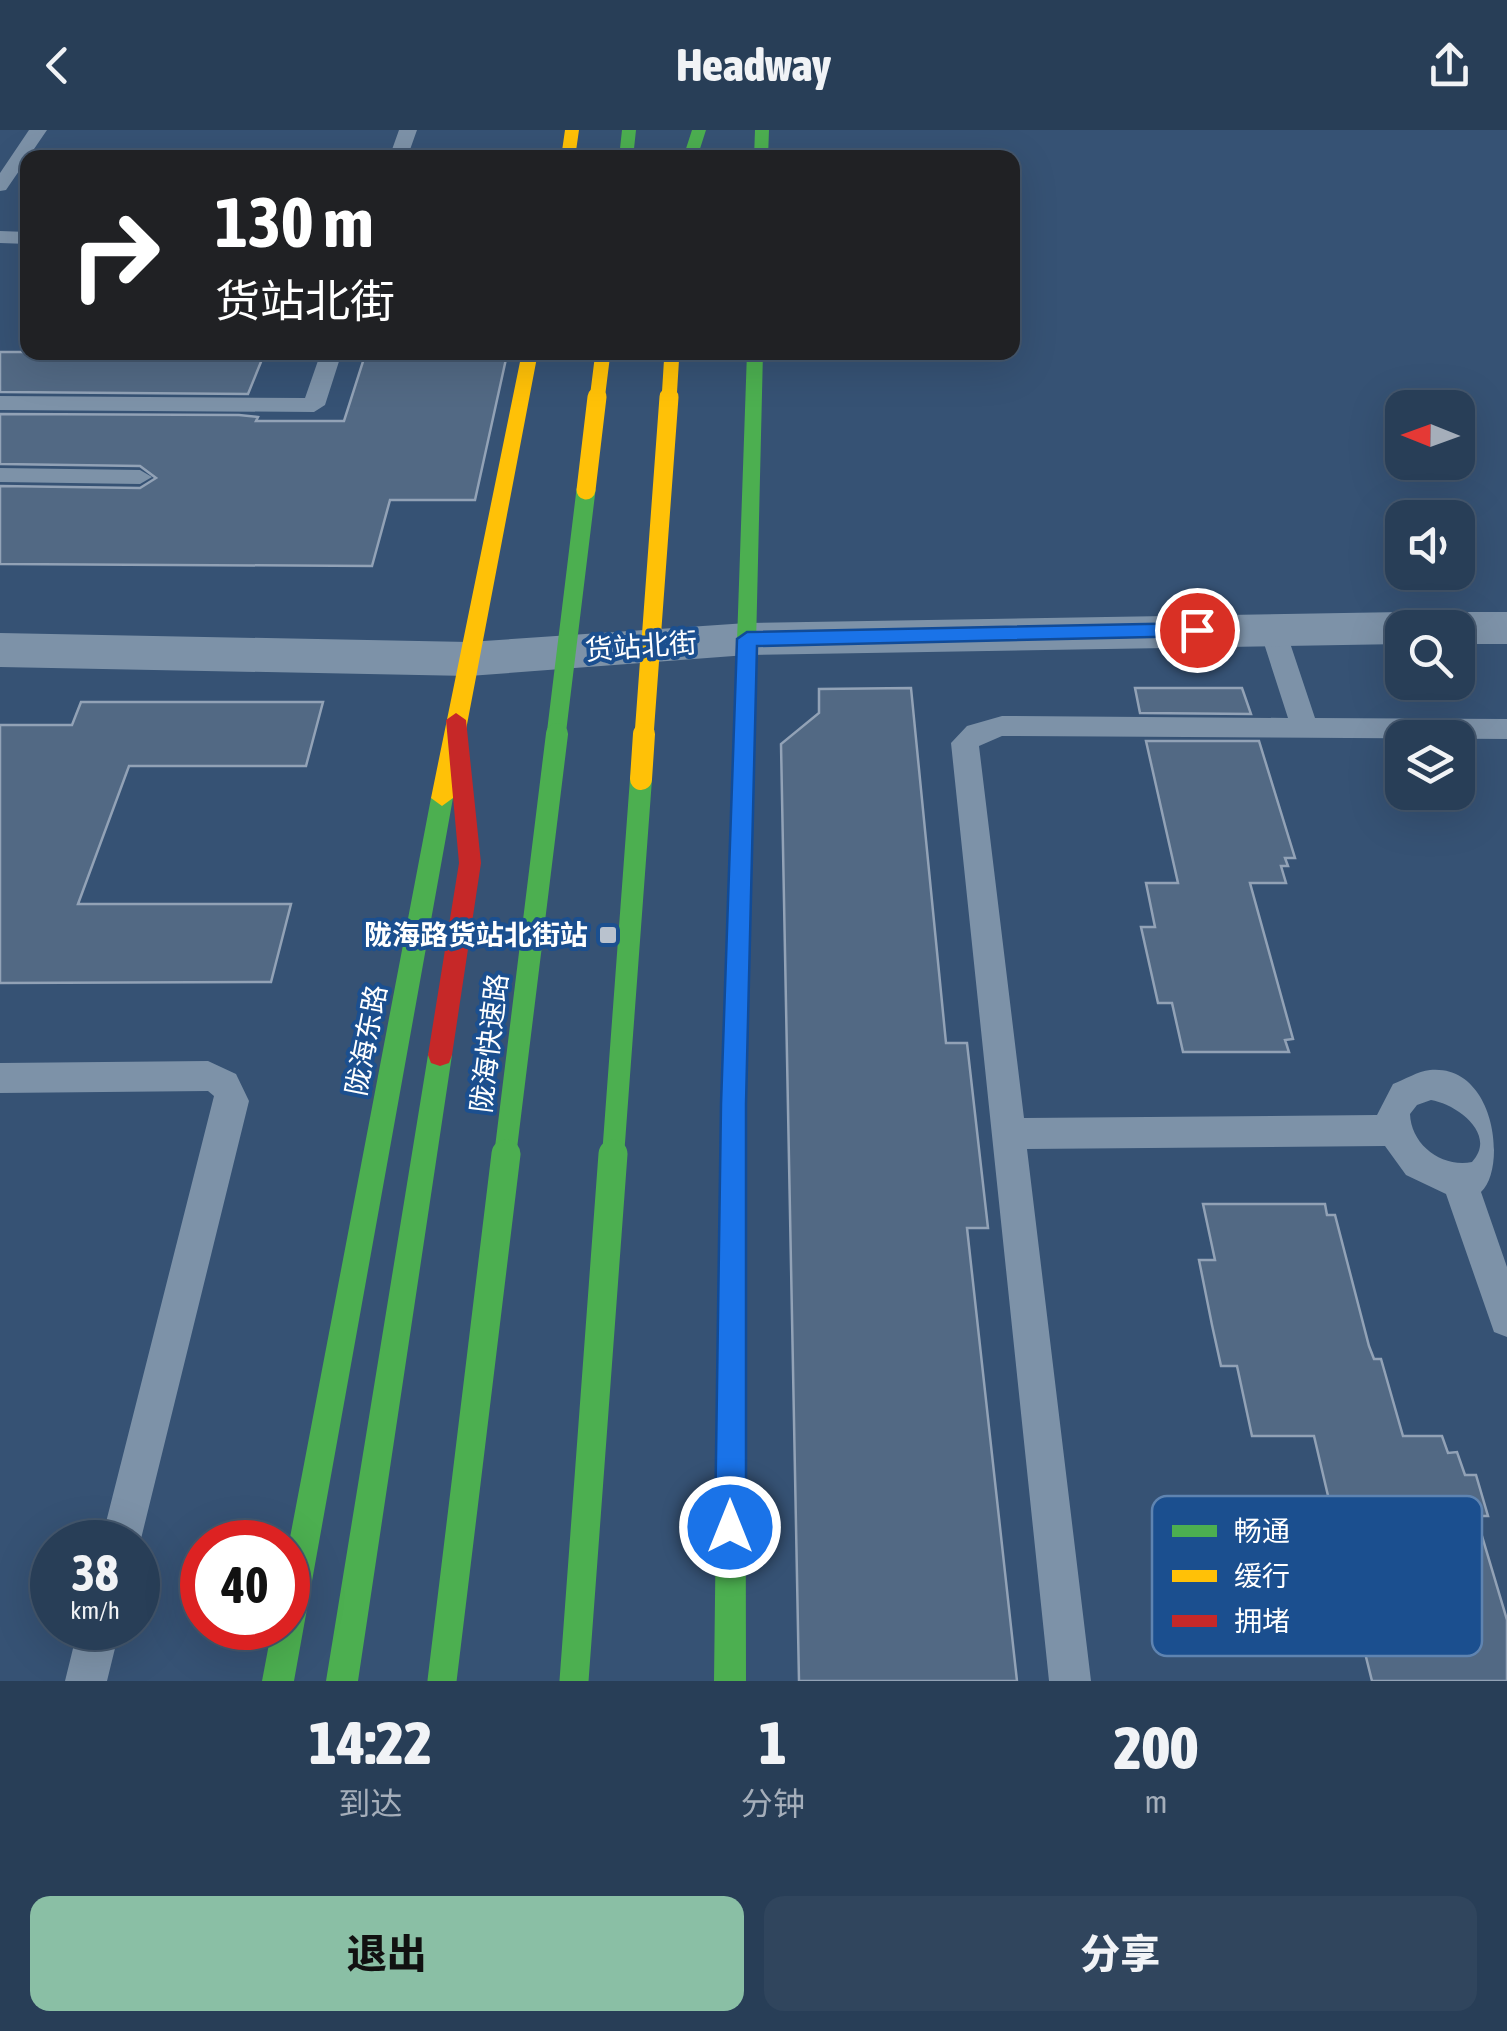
<!DOCTYPE html>
<html lang="zh">
<meta charset="utf-8">
<style>
:root{--surface:#283e57;--page:#30455d;--text:#f1f3f6;--muted:#a5aeba;--line:#44576d;--accent:#8abfa5}
body{margin:0;font-family:"Asap Condensed","Noto Sans SC",sans-serif;background:var(--page);color:var(--text);height:100vh;display:flex;flex-direction:column;font-size:38px;white-space:nowrap}
*{box-sizing:border-box;margin:0}
p{font-size:32px;color:var(--muted)}
.icon{flex:none;width:55px;height:55px;fill:none;stroke:currentColor;stroke-width:2;stroke-linecap:round;stroke-linejoin:round}
.map{position:relative;height:1551px;overflow:hidden}
.panel{display:flex;flex-direction:column;background:var(--surface);flex:1}
.panel>*{flex:none}
.top-card{position:absolute;left:20px;top:20px;width:1000px;height:210px;border-radius:20px;box-shadow:0 10px 40px #0002,0 0 0 2px var(--line);background:#202124;color:#fff;overflow:hidden}
.needle{width:65px;rotate:271deg}
.controls{position:absolute;left:1385px;top:260px;display:grid;gap:20px}
.controls a{display:grid;place-items:center;width:90px;height:90px;border-radius:20px;background:var(--surface);box-shadow:0 10px 40px #0002,0 0 0 2px var(--line);font-size:50px}
.speed{position:absolute;left:30px;top:1390px;display:flex;gap:20px;font-size:50px;font-weight:700;text-align:center}
.speed>*{display:grid;place-content:center;width:130px;height:130px;border-radius:50%;background:var(--surface);box-shadow:0 10px 40px #0002,0 0 0 2px var(--line);line-height:1}
.speed small{font-size:25px;font-weight:400}
.speed .limit{border:15px solid #d22;background:#fff;color:#111}
.pin{position:absolute;display:grid;place-items:center;width:85px;height:85px;color:#fff;margin:-42px;border:5px solid #fff;border-radius:50%;box-shadow:0 2px 10px #0007}
.me{position:absolute;width:110px;margin:-55px;rotate:0deg;stroke-linejoin:round;filter:drop-shadow(0 0 8px #0008)}
.turn{display:flex;align-items:center;gap:35px;height:210px;padding:0 30px;font-size:45px}
.turn .icon{width:130px;height:130px;stroke-width:2.5}
.turn b{display:block;font-size:70px;line-height:85px}
.eta{display:flex;justify-content:space-evenly;align-items:center;height:170px;text-align:center}
.eta b{font-size:60px;font-weight:800;line-height:70px}
.cta{display:flex;gap:20px;margin-top:auto;padding:20px 30px}
.cta a{flex:1;height:115px;border-radius:20px;background:var(--accent);color:#111;font-size:40px;font-weight:800;line-height:115px;text-align:center}
.cta a+a{background:var(--page);color:var(--text)}
header{display:flex;justify-content:space-between;align-items:center;height:130px;padding:0 30px;background:var(--surface);font-size:45px;font-weight:800}
.map>svg:first-child{display:block}
.building{fill:#526984;stroke:#92a2b6;stroke-width:2.5}
.lines{fill:none;stroke-linecap:round;stroke-linejoin:round}
.lane{fill:#7d92a8;fill-rule:evenodd}
.street{fill:#7d92a8;fill-rule:evenodd}
.fast{fill:#4caf50;fill-rule:evenodd}
.slow{fill:#ffc107;fill-rule:evenodd}
.jam{fill:#c62828;fill-rule:evenodd}
.fast-bridge-far2{stroke:#4caf50;stroke-width:19}
.fast-bridge-far1{stroke:#4caf50;stroke-width:22}
.fast-bridge{stroke:#4caf50;stroke-width:29}
.slow-bridge-far2{stroke:#ffc107;stroke-width:15}
.slow-bridge-far1{stroke:#ffc107;stroke-width:19}
.slow-bridge{stroke:#ffc107;stroke-width:22}
.route{fill:#1a73e8;stroke:#114b97;stroke-width:2.5}
.poi-dot{fill:#b9c2ce;stroke:#1b4f8f;stroke-width:4}
.labels{text-anchor:middle;dominant-baseline:central;stroke-width:8;stroke-linejoin:round;paint-order:stroke}
.street-label{font-size:28px;fill:#fff;stroke:#1b4f8f}
.poi-label{font-size:28px;font-weight:bold;fill:#fff;stroke:#1b4f8f;text-anchor:end}
.key{fill:#1b4f8f;stroke:#5f84b1;stroke-width:2.5}
.key-label{font-size:28px;fill:#fff}
</style>
<header><svg class="icon" aria-label="back" viewBox="0 0 24 24"><path d="M15 5l-7 7 7 7"/></svg>Headway<svg class="icon" aria-label="share" viewBox="0 0 24 24"><path d="M12 15V3M7 8l5-5 5 5M5 13v7h14v-7"/></svg></header>
<div class="map">
<svg width="1507" height="1551" viewBox="0 0 1507 1551">
<rect width="100%" height="100%" fill="#365274"/>
<path class="building" d="M0 222H265L248 264 0 262Z
M366 222H492L491 228 506 229 475 370H390L372 436 0 434V356L140 358 156 348 140 336 0 334V284L239 285 258 287 256 291H344Z
M911 558 946 913H967L988 1098H967L1017 1551H799L781 614 819 583V559Z
M1135 558H1242L1251 584 1140 583Z
M81 572H323L306 636H129L78 774H291L271 852 0 853V595H72Z
M1146 611H1259L1295 728H1285L1288 736H1281L1286 753H1250L1293 909 1285 910 1289 922H1183L1172 873H1158L1141 797H1155L1146 753H1178Z
M1203 1074H1325L1327 1085H1335L1369 1216 1374 1229H1381L1403 1306H1442L1448 1323 1457 1322 1465 1345H1476L1488 1386H1476L1507 1490V1551H1372L1365 1523H1345L1314 1387H1333L1314 1306H1252L1237 1236H1221L1212 1195 1199 1130H1215Z"/>
<g class="lines">
<path class="lane" d="M29 0H47L6 60 0 61V43Z
M399 0H417L407 28H389Z
M0 101 28 102V114L0 113Z
M321 222H342L325 275 314 282 0 280V266L305 268Z
M0 338 140 340 152 347 140 354 0 352Z
M1272 489 1281 492 1285 498 1315 588 1507 589V609L1002 606 979 616 1024 988 1377 985 1393 954C1404 950 1418 941 1430 940 1496 934 1507 1039 1481 1062L1507 1137V1207L1494 1202 1446 1064 1406 1045 1385 1016 1027 1019 1091 1551H1049L951 613 967 596 1002 586 1288 588 1259 498 1263 492ZM1431 970C1456 974 1498 1004 1472 1032 1442 1038 1411 1015 1410 984L1417 975Z
M208 931 236 944 249 971 138 1421V1412H101L214 966 208 961 0 963V933Z
M78 1498H120L107 1551H65Z"/>
<path class="street" d="M1402 482 1419 486 1425 498H1402V514L747 525 469 546 0 537V503L469 512 747 493Z
M1458 482H1507V514H1458V498H1435L1441 486Z"/>
<path class="fast" d="M622 0H636L633 28H619Z
M692 0H706L697 28H683Z
M755 0H769L768 28H754Z
M747 222H763L745 974 746 1551H714L721 974Z
M442 660 453 668 294 1551H262L272 1498H288V1418L431 668Z
M440 914 449 917 452 925 358 1551H326L428 925 431 917Z"/>
<path class="slow" d="M565 0H579L575 28H561Z
M522 222H538L453 668 442 676 431 668Z"/>
<path class="jam" d="M456 583 466 590 481 733 452 925 449 933 440 936 431 933 428 925 459 733 446 590Z"/>
<path class="fast-bridge-far2" d="M556 606 586 360"/>
<path class="fast-bridge-far1" d="M505 1026 557 604
M613 1026 641 649"/>
<path class="fast-bridge" d="M442 1551 506 1024
M574 1551 613 1024"/>
<path class="slow-bridge-far2" d="M597 270 603 222
M669 270 672 222"/>
<path class="slow-bridge-far1" d="M586 360 597 267
M644 606 669 267"/>
<path class="slow-bridge" d="M641 649 644 604"/>
</g>
<path class="route" d="M1197 493 1207 500 1197 506 757 516 746 974V1397L741 1408 730 1412 720 1408 715 1397 721 974 737 509 747 502Z"/>
<rect class="poi-dot" x="598" y="795" width="20" height="20" rx="5"/>
<g class="labels">
<g class="street-label">
<text transform="translate(641 516) rotate(-4)">货站北街</text>
<text transform="translate(366 910) rotate(-79)">陇海东路</text>
<text transform="translate(489 913) rotate(-83)">陇海快速路</text>
</g>
<g class="poi-label">
<text x="588" y="805">陇海路货站北街站</text>
</g>
</g>
<rect x="1152" y="1366" width="330" height="160" rx="15" class="key"/>
<rect x="1172" y="1395" width="45" height="12" fill="#4caf50"/>
<rect x="1172" y="1440" width="45" height="12" fill="#ffc107"/>
<rect x="1172" y="1485" width="45" height="12" fill="#c62828"/>
<g class="key-label">
<text x="1234" y="1411">畅通</text>
<text x="1234" y="1456">缓行</text>
<text x="1234" y="1501">拥堵</text>
</g>
</svg>
<div class="controls">
<a><svg class="needle" viewBox="-14 -14 28 28"><path d="M0-13l5 13h-10z" fill="#e53935"/><path d="M0 13l5-13h-10z" fill="#a5aeba"/></svg></a>
<a><svg class="icon" aria-label="sound" viewBox="0 0 24 24"><path d="M4 9h4l5-4v14l-5-4H4zM17 9q2 3 0 6"/></svg></a>
<a><svg class="icon" aria-label="search" viewBox="0 0 24 24"><circle cx="10" cy="10" r="6"/><path d="M15 15l6 6"/></svg></a>
<a><svg class="icon" aria-label="layers" viewBox="0 0 24 24"><path d="M12 4l9 5-9 5-9-5zM3 14l9 5 9-5"/></svg></a>
</div>
<div class="speed"><div>38<small>km/h</small></div><div class="limit">40</div></div>
<div class="pin" style="left:1197px;top:500px;background:#d93025"><svg class="icon" aria-label="arrive" viewBox="0 0 24 24"><path d="M6 21V4h12l-3 4 3 4H6"/></svg></div>
<svg class="me" style="left:730px;top:1397px" viewBox="-20 -20 40 40"><circle r="17" fill="#1a73e8" stroke="#fff" stroke-width="3"/><path d="M0-11L8 9 0 5-8 9z" fill="#fff"/></svg>
<div class="top-card">
<div class="turn"><svg class="icon" aria-label="right" viewBox="0 0 24 24"><path d="M7 20v-9h11M14 6l5 5-5 5"/></svg><div><b>130 m</b>货站北街</div></div>
</div>
</div>
<section class="panel">
<div class="eta">
<div><b>14:22</b><p>到达</p></div>
<div><b>1</b><p>分钟</p></div>
<div><b>200</b><p>m</p></div>
</div>
<div class="cta"><a>退出</a><a>分享</a></div>
</section>
